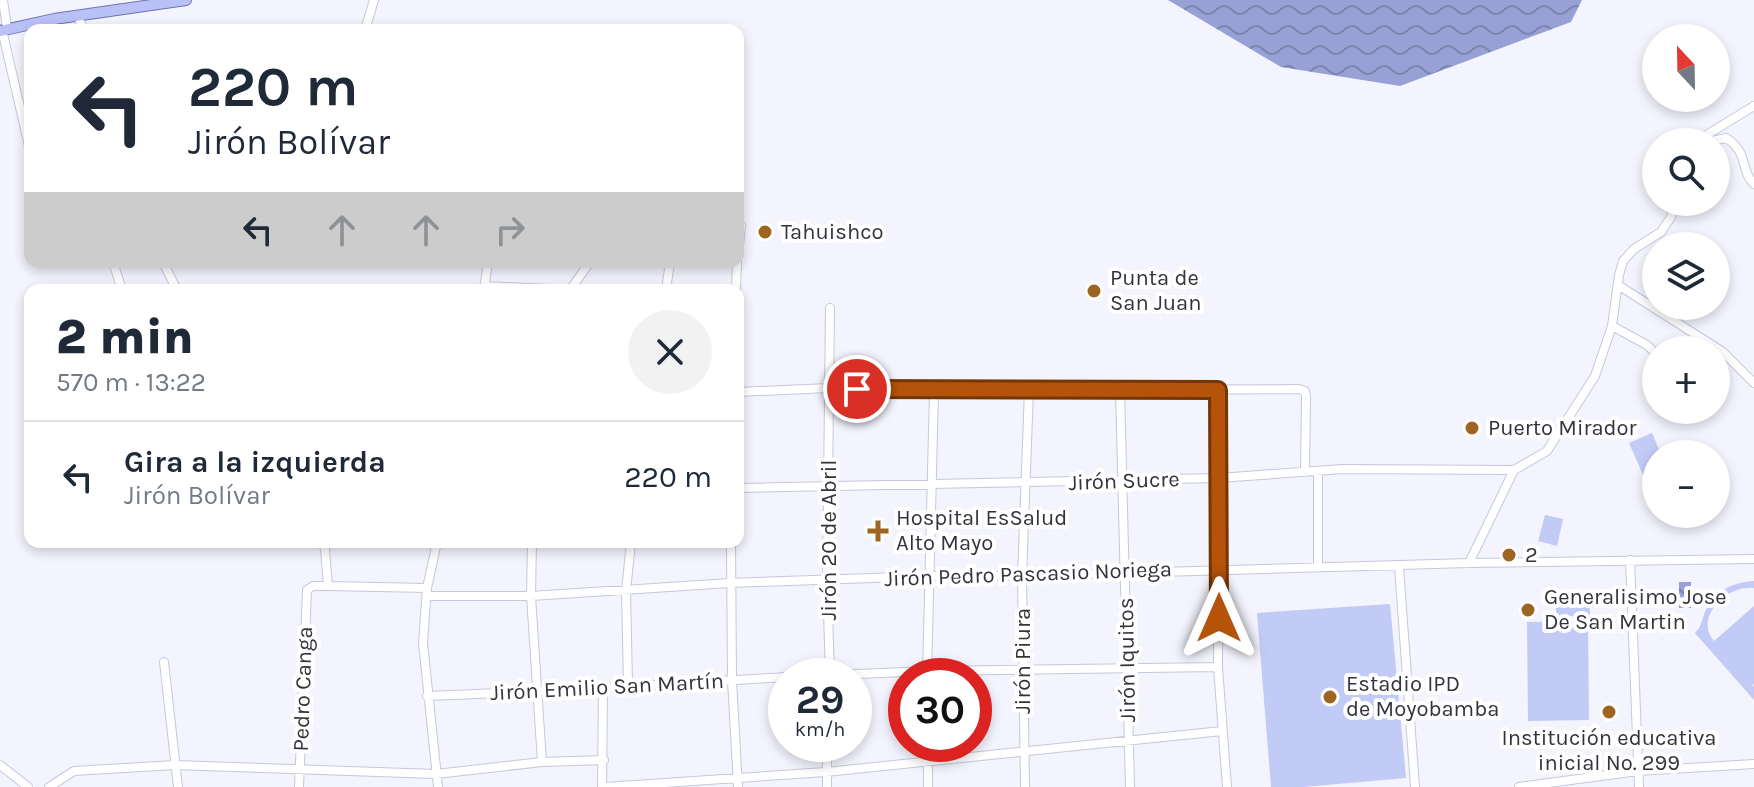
<!DOCTYPE html>
<html lang="es">
<meta charset="utf-8">
<style>
:root{--surface:#fff;--page:#f2f2f3;--text:#1f2937;--muted:#747a83;--line:#e0e1e3}
body{margin:0;font-family:Karla,sans-serif;background:var(--page);color:var(--text);height:100vh;display:flex;flex-direction:column;font-size:30px;white-space:nowrap}
*{box-sizing:border-box;margin:0}
p{font-size:26px;color:var(--muted)}
.icon{flex:none;width:44px;height:44px;fill:none;stroke:currentColor;stroke-width:2;stroke-linecap:round;stroke-linejoin:round}
.map{position:relative;flex:1;overflow:hidden}
.details{position:absolute;left:24px;top:284px;width:720px;height:264px;display:flex;flex-direction:column;background:var(--surface);border-radius:16px;box-shadow:0 4px 12px #0003}
.details>*{flex:none}
.hud{position:absolute;left:24px;top:24px;width:720px;height:244px;border-radius:16px;box-shadow:0 4px 12px #0003;background:#fff;color:var(--text);overflow:hidden}
.needle{width:52px;rotate:338deg}
.buttons{position:absolute;left:1642px;top:24px;display:grid;gap:16px}
.buttons a{display:grid;place-items:center;width:88px;height:88px;border-radius:50%;background:var(--surface);box-shadow:0 4px 12px #0003;font-size:40px}
.speed{position:absolute;left:768px;top:658px;display:flex;gap:16px;font-size:40px;font-weight:700;text-align:center}
.speed>*{display:grid;place-content:center;width:104px;height:104px;border-radius:50%;background:var(--surface);box-shadow:0 4px 12px #0003;line-height:1}
.speed small{font-size:20px;font-weight:400}
.speed .limit{border:12px solid #d22;background:#fff;color:#111}
.pin{position:absolute;display:grid;place-items:center;width:68px;height:68px;color:#fff;margin:-34px;border:4px solid #fff;border-radius:50%;box-shadow:0 2px 8px #0007}
.me{position:absolute;width:88px;margin:-44px;rotate:0deg;stroke-linejoin:round;filter:drop-shadow(0 0 6px #0008)}
.turn{display:flex;align-items:center;gap:28px;height:168px;padding:0 32px;font-size:36px}
.turn .icon{width:104px;height:104px;stroke-width:2.5}
.turn b{display:block;font-size:56px;line-height:68px}
.lanes{display:flex;align-items:center;height:76px;padding:0 32px;background:#0003;justify-content:center;gap:40px;direction:ltr}
.lanes .off{opacity:.35}
.round{display:grid;place-items:center;flex:none;width:84px;height:84px;border-radius:42px;background:var(--page)}
.head{display:flex;align-items:center;justify-content:space-between;height:136px;padding:0 32px}
h1{font-size:48px;font-weight:800;line-height:60px}
ul{padding:0;list-style:none}
li{display:flex;align-items:center;gap:24px;height:112px;padding:0 32px;border-top:2px solid var(--line)}
li div{flex:1}
li b{display:block;font-size:30px}
li em{font-style:normal}
.map>svg:first-child{display:block}
.park{fill:#c2caf6}
.water{fill:url(#water-waves)}
.lines{fill:none;stroke-linecap:round;stroke-linejoin:round}
.minor-casing{stroke:#c4c8dd;stroke-width:10}
.major-casing{stroke:#6c75b1;stroke-width:12}
.minor{stroke:#fff;stroke-width:8}
.major{stroke:#bac1f6;stroke-width:10}
.route-casing{stroke:#753606;stroke-width:20}
.route{stroke:#b45309;stroke-width:14}
.poi-dot{fill:#9d6521;stroke:#fff;stroke-width:3}
.labels{text-anchor:middle;dominant-baseline:central;stroke-width:8;stroke-linejoin:round;paint-order:stroke}
.poi-label{font-size:22px;fill:#32343c;stroke:#fff;text-anchor:start}
.street-label{font-size:22px;fill:#32343c;stroke:#fff}
</style>
<div class="map">
<svg width="1754" height="787" viewBox="0 0 1754 787">
<defs>
<pattern id="water-waves" width="16" height="10" patternUnits="userSpaceOnUse" patternTransform="scale(2)"><rect width="16" height="10" fill="#97a1d6"/><path d="M0 5q4-4 8 0t8 0" fill="none" stroke="#7c84af"/></pattern>
</defs>
<rect width="100%" height="100%" fill="#f3f4fd"/>
<path class="park" d="M1652 433 1661 454H1656V472L1644 477 1629 443Z
M1545 515 1563 519 1557 546 1538 541Z
M1754 581V588C1728 584 1693 617 1714 641L1754 606V685L1751 683 1754 687V700L1695 633C1703 626 1701 619 1706 610 1714 591 1734 582 1754 581Z
M1589 592 1590 616H1556V593Z
M1390 604 1406 778 1304 787H1271L1257 613Z
M1588 621 1589 720 1528 721 1527 622Z"/>
<path class="water" d="M1168 0H1582L1571 22 1400 86 1281 67Z
M1679 582H1691V608H1679Z"/>
<g class="lines">
<g class="minor-casing">
<path id="minor" d="M3 0 7 28
M77 15 84 30
M2 30 30 150
M365 30 374 0
M1695 142 1754 106
M1706 142 1726 138C1749 152 1740 171 1754 184
M738 254 741 226
M113 262 122 290
M163 262 174 284 171 290
M1618 285 1723 352 1754 383
M484 286 569 290
M484 289 488 262
M570 290 590 262
M666 290 670 262
M736 290 737 262
M1612 326 1647 345 1656 354
M1120 390 1130 787
M1218 390V667L1227 787
M738 392 829 388 934 391 1299 389 1305 391 1306 397 1305 472
M1318 471V567
M738 488 1219 478 1342 469 1514 470 1547 451 1595 376 1612 326 1619 275 1623 261 1634 249 1661 232 1671 217 1675 202
M322 542 325 549 328 586
M437 542 427 588 423 643 438 787
M532 542 531 596 542 762
M731 542 732 680 738 787
M1630 560 1639 787
M1469 563 1514 470
M1399 567 1415 787
M427 596H531L730 583 929 576H1022L1469 563 1754 559
M164 662 178 787
M927 675 934 391
M812 676 927 671 1218 667
M830 676 827 580 830 308
M628 685 626 591 631 542
M427 696C547 692 666 684 786 677
M928 744V787
M0 765 28 787
M49 787 74 771 175 765 436 774 542 762 604 760
M299 787 307 590 313 586H328L427 588
M602 787 603 687
M605 787 826 772 1222 731
M827 787V744
M1025 787 1022 576 1029 390
M1519 787 1638 771 1754 764"/>
</g>
<g class="major-casing">
<path id="major" d="M0 31 54 19 186 0"/>
</g>
<use href="#minor" class="minor"/>
<use href="#major" class="major"/>
</g>
<g class="lines">
<g class="route-casing">
<path id="route" d="M857 389 1218 390 1219 618"/>
</g>
<use href="#route" class="route"/>
</g>
<g class="poi-dot">
<circle cx="765" cy="232" r="8"/>
<circle cx="1094" cy="291" r="8"/>
<circle cx="1472" cy="428" r="8"/>
<path d="M874 519h8v8h8v8h-8v8h-8v-8h-8v-8h8z"/>
<circle cx="1509" cy="555" r="8"/>
<circle cx="1528" cy="610" r="8"/>
<circle cx="1330" cy="697" r="8"/>
<circle cx="1609" cy="712" r="8"/>
</g>
<g class="labels">
<g class="poi-label">
<text x="781" y="232">Tahuishco</text>
<text x="1110" y="278">Punta de<tspan x="1110" dy="25">San Juan</tspan></text>
<text x="1488" y="428">Puerto Mirador</text>
<text x="896" y="518">Hospital EsSalud<tspan x="896" dy="25">Alto Mayo</tspan></text>
<text x="1525" y="555">2</text>
<text x="1544" y="597">Generalisimo Jose<tspan x="1544" dy="25">De San Martin</tspan></text>
<text x="1346" y="684">Estadio IPD<tspan x="1346" dy="25">de Moyobamba</tspan></text>
<text x="1609" y="738" text-anchor="middle">Institución educativa<tspan x="1609" dy="25">inicial No. 299</tspan></text>
</g>
<g class="street-label">
<text transform="translate(1124 481) rotate(-2)">Jirón Sucre</text>
<text transform="translate(829 540) rotate(-90)">Jirón 20 de Abril</text>
<text transform="translate(1028 574) rotate(-2)">Jirón Pedro Pascasio Noriega</text>
<text transform="translate(1127 660) rotate(-91)">Jirón Iquitos</text>
<text transform="translate(1023 661) rotate(-90)">Jirón Piura</text>
<text transform="translate(607 687) rotate(-3)">Jirón Emilio San Martín</text>
<text transform="translate(303 689) rotate(-88)">Pedro Canga</text>
</g>
</g>
</svg>
<div class="buttons">
<a><svg class="needle" viewBox="-14 -14 28 28"><path d="M0-13l5 13h-10z" fill="#e53935"/><path d="M0 13l5-13h-10z" fill="#747a83"/></svg></a>
<a><svg class="icon" aria-label="search" viewBox="0 0 24 24"><circle cx="10" cy="10" r="6"/><path d="M15 15l6 6"/></svg></a>
<a><svg class="icon" aria-label="layers" viewBox="0 0 24 24"><path d="M12 4l9 5-9 5-9-5zM3 14l9 5 9-5"/></svg></a>
<a>+</a>
<a>−</a>
</div>
<div class="speed"><div>29<small>km/h</small></div><div class="limit">30</div></div>
<div class="pin" style="left:857px;top:389px;background:#d93025"><svg class="icon" aria-label="arrive" viewBox="0 0 24 24"><path d="M6 21V4h12l-3 4 3 4H6"/></svg></div>
<svg class="me" style="left:1219px;top:618px" viewBox="-20 -20 40 40"><path d="M0-17L14 15 0 8-14 15z" fill="#b45309" stroke="#fff" stroke-width="4"/></svg>
<div class="hud">
<div class="turn"><svg class="icon" aria-label="left" viewBox="0 0 24 24"><path d="M17 20v-9H6M10 6l-5 5 5 5"/></svg><div><b>220 m</b>Jirón Bolívar</div></div>
<div class="lanes"><svg class="icon" aria-label="left" viewBox="0 0 24 24"><path d="M17 20v-9H6M10 6l-5 5 5 5"/></svg><svg class="icon off" aria-label="ahead" viewBox="0 0 24 24"><path d="M12 20V5M6 11l6-6 6 6"/></svg><svg class="icon off" aria-label="ahead" viewBox="0 0 24 24"><path d="M12 20V5M6 11l6-6 6 6"/></svg><svg class="icon off" aria-label="right" viewBox="0 0 24 24"><path d="M7 20v-9h11M14 6l5 5-5 5"/></svg></div>
</div>
<section class="details">
<div class="head"><div><h1>2 min</h1><p>570 m · 13:22</p></div><a class="round"><svg class="icon" aria-label="close" viewBox="0 0 24 24"><path d="M6 6l12 12M18 6L6 18"/></svg></a></div>
<ul>
<li><svg class="icon" aria-label="left" viewBox="0 0 24 24"><path d="M17 20v-9H6M10 6l-5 5 5 5"/></svg><div><b>Gira a la izquierda</b><p>Jirón Bolívar</p></div><em>220 m</em></li>
</ul>
</section>
</div>
